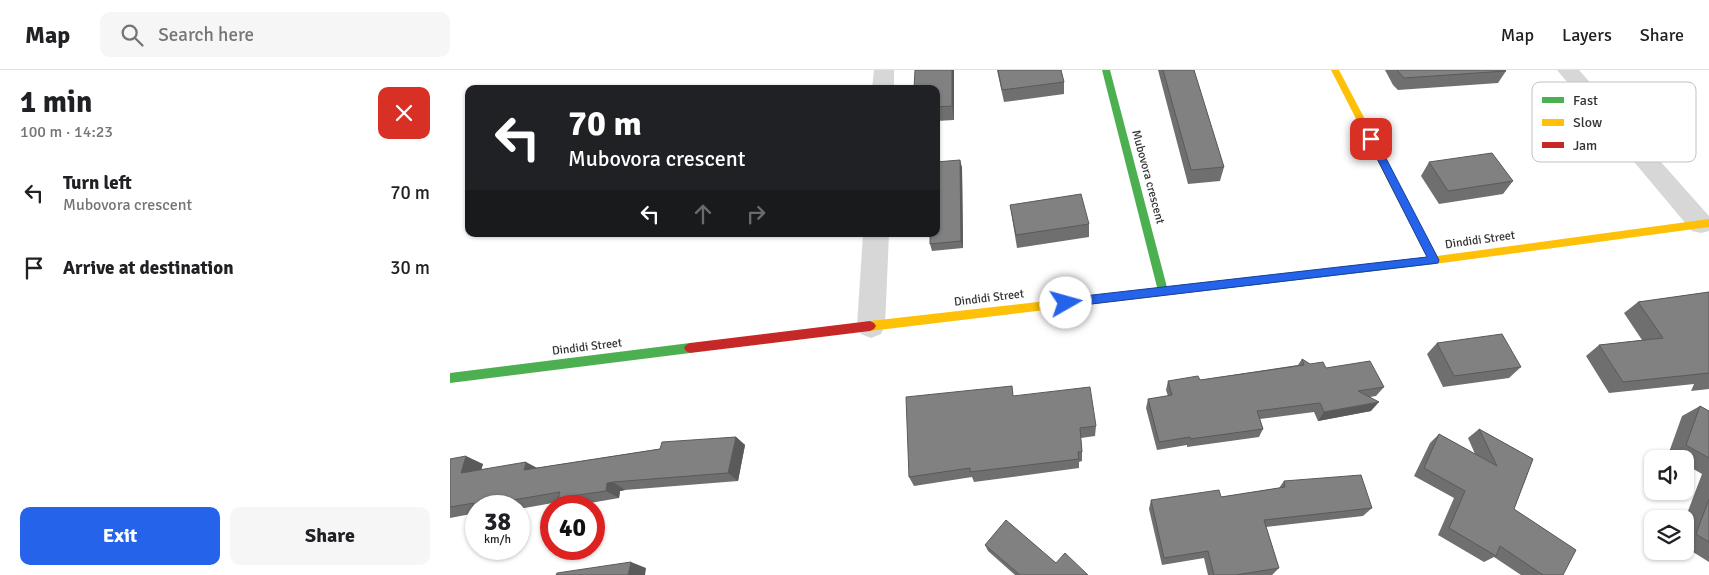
<!DOCTYPE html>
<meta charset="utf-8">
<style>
:root{--surface:#fff;--page:#f6f6f6;--text:#202124;--muted:#757577;--line:#e0e0e0;--accent:#2563eb}
body{margin:0;font-family:Signika,sans-serif;background:var(--page);color:var(--text);height:100vh;display:flex;flex-direction:column;font-size:19px;white-space:nowrap}
*{box-sizing:border-box;margin:0}
p{font-size:16px;color:var(--muted)}
.icon{flex:none;width:28px;height:28px;fill:none;stroke:currentColor;stroke-width:2;stroke-linecap:round;stroke-linejoin:round}
.map{position:relative;flex:1;overflow:hidden}
.panel{display:flex;flex-direction:column;background:var(--surface);width:450px}
.panel>*{flex:none}
.hud{position:absolute;left:15px;top:15px;width:475px;height:152px;border-radius:10px;box-shadow:0 1px 4px #0004;background:#202124;color:#fff;overflow:hidden}
.fabs{position:absolute;left:1194px;top:380px;display:grid;gap:10px}
.fabs a{display:grid;place-items:center;width:50px;height:50px;border-radius:10px;background:var(--surface);box-shadow:0 1px 4px #0004;font-size:25px}
.speed{position:absolute;left:15px;top:425px;display:flex;gap:10px;font-size:25px;font-weight:700;text-align:center}
.speed>*{display:grid;place-content:center;width:65px;height:65px;border-radius:50%;background:var(--surface);box-shadow:0 1px 4px #0004;line-height:1}
.speed small{font-size:12px;font-weight:400}
.speed .limit{border:8px solid #d22;background:#fff;color:#111}
.pin{position:absolute;display:grid;place-items:center;width:42px;height:42px;color:#fff;margin:-21px;border-radius:10px;box-shadow:0 2px 8px #0006}
.me{position:absolute;width:55px;margin:-28px;rotate:83deg;stroke-linejoin:round;filter:drop-shadow(0 0 4px #0008)}
.turn{display:flex;align-items:center;gap:18px;height:105px;padding:0 20px;font-size:22px}
.turn .icon{width:65px;height:65px;stroke-width:2.5}
.turn b{display:block;font-size:35px;line-height:42px}
.lanes{display:flex;align-items:center;height:48px;padding:0 20px;background:#0003;justify-content:center;gap:25px;direction:ltr}
.lanes .off{opacity:.35}
.round{display:grid;place-items:center;flex:none;width:52px;height:52px;border-radius:10px;background:var(--page)}
.summary{display:flex;align-items:center;justify-content:space-between;height:85px;padding:0 20px}
h1{font-size:30px;font-weight:700;line-height:38px}
.primary-button{display:flex;gap:10px;margin-top:auto;padding:10px 20px}
.primary-button a{flex:1;height:58px;border-radius:10px;background:var(--accent);color:#fff;font-size:20px;font-weight:700;line-height:58px;text-align:center}
.primary-button a+a{background:var(--page);color:var(--text)}
ul{padding:0;list-style:none}
li{display:flex;align-items:center;gap:15px;height:75px;padding:0 20px}
li div{flex:1}
li b{display:block;font-size:19px}
li em{font-style:normal}
header{display:flex;align-items:center;gap:30px;box-sizing:border-box;height:70px;padding:0 25px;background:var(--surface);border-bottom:1px solid var(--line)}
header strong{font-size:24px}
nav{display:flex;gap:28px;margin-inline-start:auto;font-size:18px}
.search{width:350px;height:45px;background:var(--page);display:flex;align-items:center;gap:12px;box-sizing:border-box;padding:0 18px;border-radius:10px;color:var(--muted);font-size:19px}
main{display:flex;flex:1;min-height:0}
.map>svg:first-child{display:block}
.lines{fill:none;stroke-linecap:round;stroke-linejoin:round}
.street{fill:#d7d7d7;fill-rule:evenodd}
.fast{fill:#4caf50;fill-rule:evenodd}
.slow{fill:#ffc107;fill-rule:evenodd}
.jam{fill:#c62828;fill-rule:evenodd}
.wall{fill:#6f6f6f}
.shaded-wall{fill:#5a5a5a}
.building{fill:#818181;stroke:#5a5a5a}
.route{fill:#2563eb;stroke:#184099}
.labels{text-anchor:middle;dominant-baseline:central;stroke-width:5;stroke-linejoin:round;paint-order:stroke}
.street-label{font-size:12px;fill:#333;stroke:#fff}
.key{fill:#fff;stroke:#c2c2c2;stroke-width:1}
.key-label{font-size:14px;fill:#333}
</style>
<header>
<strong>Map</strong>
<div class="search"><svg class="icon" aria-label="search" viewBox="0 0 24 24"><circle cx="10" cy="10" r="6"/><path d="M15 15l6 6"/></svg>Search here</div>
<nav><a>Map</a><a>Layers</a><a>Share</a></nav>
</header>
<main>
<section class="panel">
<div class="summary"><div><h1>1 min</h1><p>100 m · 14:23</p></div><a class="round" style="background:#d93025;color:#fff"><svg class="icon" aria-label="close" viewBox="0 0 24 24"><path d="M6 6l12 12M18 6L6 18"/></svg></a></div>
<ul>
<li><svg class="icon" aria-label="left" viewBox="0 0 24 24"><path d="M17 20v-9H6M10 6l-5 5 5 5"/></svg><div><b>Turn left</b><p>Mubovora crescent</p></div><em>70 m</em></li>
<li><svg class="icon" aria-label="arrive" viewBox="0 0 24 24"><path d="M6 21V4h12l-3 4 3 4H6"/></svg><div><b>Arrive at destination</b></div><em>30 m</em></li>
</ul>
<div class="primary-button"><a>Exit</a><a>Share</a></div>
</section>
<div class="map">
<svg width="1259" height="505" viewBox="0 0 1259 505">
<rect width="100%" height="100%" fill="#fff"/>
<g class="lines">
<path class="street" d="M424 0H444V19H422Z
M1107 0H1129L1259 146V161L1251 163 1242 161Z
M413 164H439L435 256 431 264 421 268 411 264 407 256Z"/>
<path class="fast" d="M652 0H660L718 221 717 224H709L708 221Z
M985 186 990 190 985 194 745 222 741 221 740 218 741 215 745 214Z
M240 273 244 275 246 278 244 281 240 283 0 313V303Z"/>
<path class="slow" d="M881 0H889L987 186 1259 149V157L985 194 980 193Z
M745 214 749 215 750 218 749 221 745 222 420 261 416 259 414 256 416 253 420 251Z"/>
<path class="jam" d="M420 251 424 253 426 256 424 259 420 261 240 283 236 281 234 278 236 275 240 273Z"/>
</g>
<path class="wall" d="M504 0V50L486 51V19Z
M547 0H611L614 12V24L554 32Z
M708 0H744L774 97 770 111 738 114Z
M935 0H1055L1056 1 1048 13 948 20 943 15Z
M510 90 512 98 513 178 482 181 480 174Z
M979 92 1063 111 1053 124 989 134 971 106Z
M560 135 639 154V167L567 178Z
M1259 222V319L1241 321 1244 314 1159 323 1136 286 1149 275 1192 270 1174 243 1188 232Z
M987 273 1071 297 1059 308 993 317 977 284Z
M852 289 860 294 876 298 934 317 926 326 920 327 921 341 868 351 864 342 810 349 813 359 809 367 737 377V375L707 380 696 338 698 329 718 326 716 320 718 311 750 310 848 295Z
M562 316 563 326 646 356 645 366 631 368 632 382V391L629 392V398L524 412 522 407 464 416 459 407Z
M1250 336 1259 341V492L1235 477V449L1252 404 1235 394V389H1225L1218 385 1232 346Z
M1029 359 1083 389 1064 439 1113 505H1071L1044 487 1034 492 988 465 1004 428 964 406 980 373 989 364 1025 384 1018 368Z
M286 367 295 375 288 411 175 420 170 421 169 428 123 436 114 431 69 439V436H26V443L0 448V389L33 394 31 400 86 398Z
M834 411 922 438 913 446 816 457 829 498 822 505H758L754 488 712 495 699 439 701 430 771 427 829 418Z
M535 475 606 493 638 505H565L538 481Z"/>
<path class="shaded-wall" d="M502 0H504V50L502 36Z
M510 90 512 98 513 178 511 171Z
M929 332 921 341 868 351 874 342Z
M286 367 295 375 288 411 278 403Z
M16 386 33 394 28 411 11 403Z
M76 392 91 400H74Z
M163 412 175 420 170 421 169 428 156 421 157 413Z
M181 492 196 498 195 505H178Z"/>
<path class="building" d="M465 0H502V36L486 37V19H464Z
M548 0H611L614 12 552 20Z
M713 0H744L774 97 741 100Z
M947 0H1055L1056 1 954 8Z
M1042 83 1063 111 998 121 979 92Z
M510 90 511 171 480 174V164H486V92Z
M631 124 639 154 566 165 560 135Z
M1259 222V303L1173 312 1149 275 1213 268 1188 232Z
M1052 264 1071 297 1004 306 987 273Z
M852 289 860 294 873 292 876 298 920 291 934 317 908 321 929 332 874 342 870 333 807 341 813 359 740 369V367L709 372 698 329 722 325 718 311 748 306 750 310 854 295Z
M562 316 563 326 640 317 646 356 630 358 632 382H628L629 389 520 402V398L459 407 456 327Z
M1250 336 1259 341V388L1236 375Z
M1029 359 1083 389 1064 439 1126 480 1113 505H1093L1050 476 1046 486 999 458 1015 421 974 398 989 364 1047 396Z
M286 367 278 403 163 412 157 413 156 421 108 428 110 422 22 437 24 433 0 437V389L16 386 11 403 76 392 74 400 210 379 212 372Z
M911 405 922 438 814 450 829 498 786 505H764L758 481 714 488 701 430 769 420 771 427 835 417 834 411Z
M1259 429V472L1246 464Z
M556 450 606 493 615 483 638 505H570L535 475Z
M181 492 178 505H106L107 503Z"/>
<path class="route" d="M921 66 926 69 989 190 988 193 616 237 612 236 610 233 616 228 977 187 917 69Z"/>
<g class="labels">
<g class="street-label">
<text transform="translate(698 107) rotate(75)">Mubovora crescent</text>
<text transform="translate(1030 170) rotate(-8)">Dindidi Street</text>
<text transform="translate(539 228) rotate(-7)">Dindidi Street</text>
<text transform="translate(137 277) rotate(-7)">Dindidi Street</text>
</g>
</g>
<rect x="1082" y="12" width="164" height="80" rx="8" class="key"/>
<rect x="1092" y="27" width="22" height="6" fill="#4caf50"/>
<rect x="1092" y="49" width="22" height="7" fill="#ffc107"/>
<rect x="1092" y="72" width="22" height="6" fill="#c62828"/>
<g class="key-label">
<text x="1123" y="35">Fast</text>
<text x="1123" y="57">Slow</text>
<text x="1123" y="80">Jam</text>
</g>
</svg>
<div class="fabs">
<a><svg class="icon" aria-label="sound" viewBox="0 0 24 24"><path d="M4 9h4l5-4v14l-5-4H4zM17 9q2 3 0 6"/></svg></a>
<a><svg class="icon" aria-label="layers" viewBox="0 0 24 24"><path d="M12 4l9 5-9 5-9-5zM3 14l9 5 9-5"/></svg></a>
</div>
<div class="speed"><div>38<small>km/h</small></div><div class="limit">40</div></div>
<div class="pin" style="left:921px;top:69px;background:#d93025"><svg class="icon" aria-label="arrive" viewBox="0 0 24 24"><path d="M6 21V4h12l-3 4 3 4H6"/></svg></div>
<svg class="me" style="left:616px;top:233px" viewBox="-20 -20 40 40"><circle r="19" fill="#fff"/><path d="M0-13L10 11 0 6-10 11z" fill="#2563eb"/></svg>
<div class="hud">
<div class="turn"><svg class="icon" aria-label="left" viewBox="0 0 24 24"><path d="M17 20v-9H6M10 6l-5 5 5 5"/></svg><div><b>70 m</b>Mubovora crescent</div></div>
<div class="lanes"><svg class="icon" aria-label="left" viewBox="0 0 24 24"><path d="M17 20v-9H6M10 6l-5 5 5 5"/></svg><svg class="icon off" aria-label="ahead" viewBox="0 0 24 24"><path d="M12 20V5M6 11l6-6 6 6"/></svg><svg class="icon off" aria-label="right" viewBox="0 0 24 24"><path d="M7 20v-9h11M14 6l5 5-5 5"/></svg></div>
</div>
</div>
</main>
